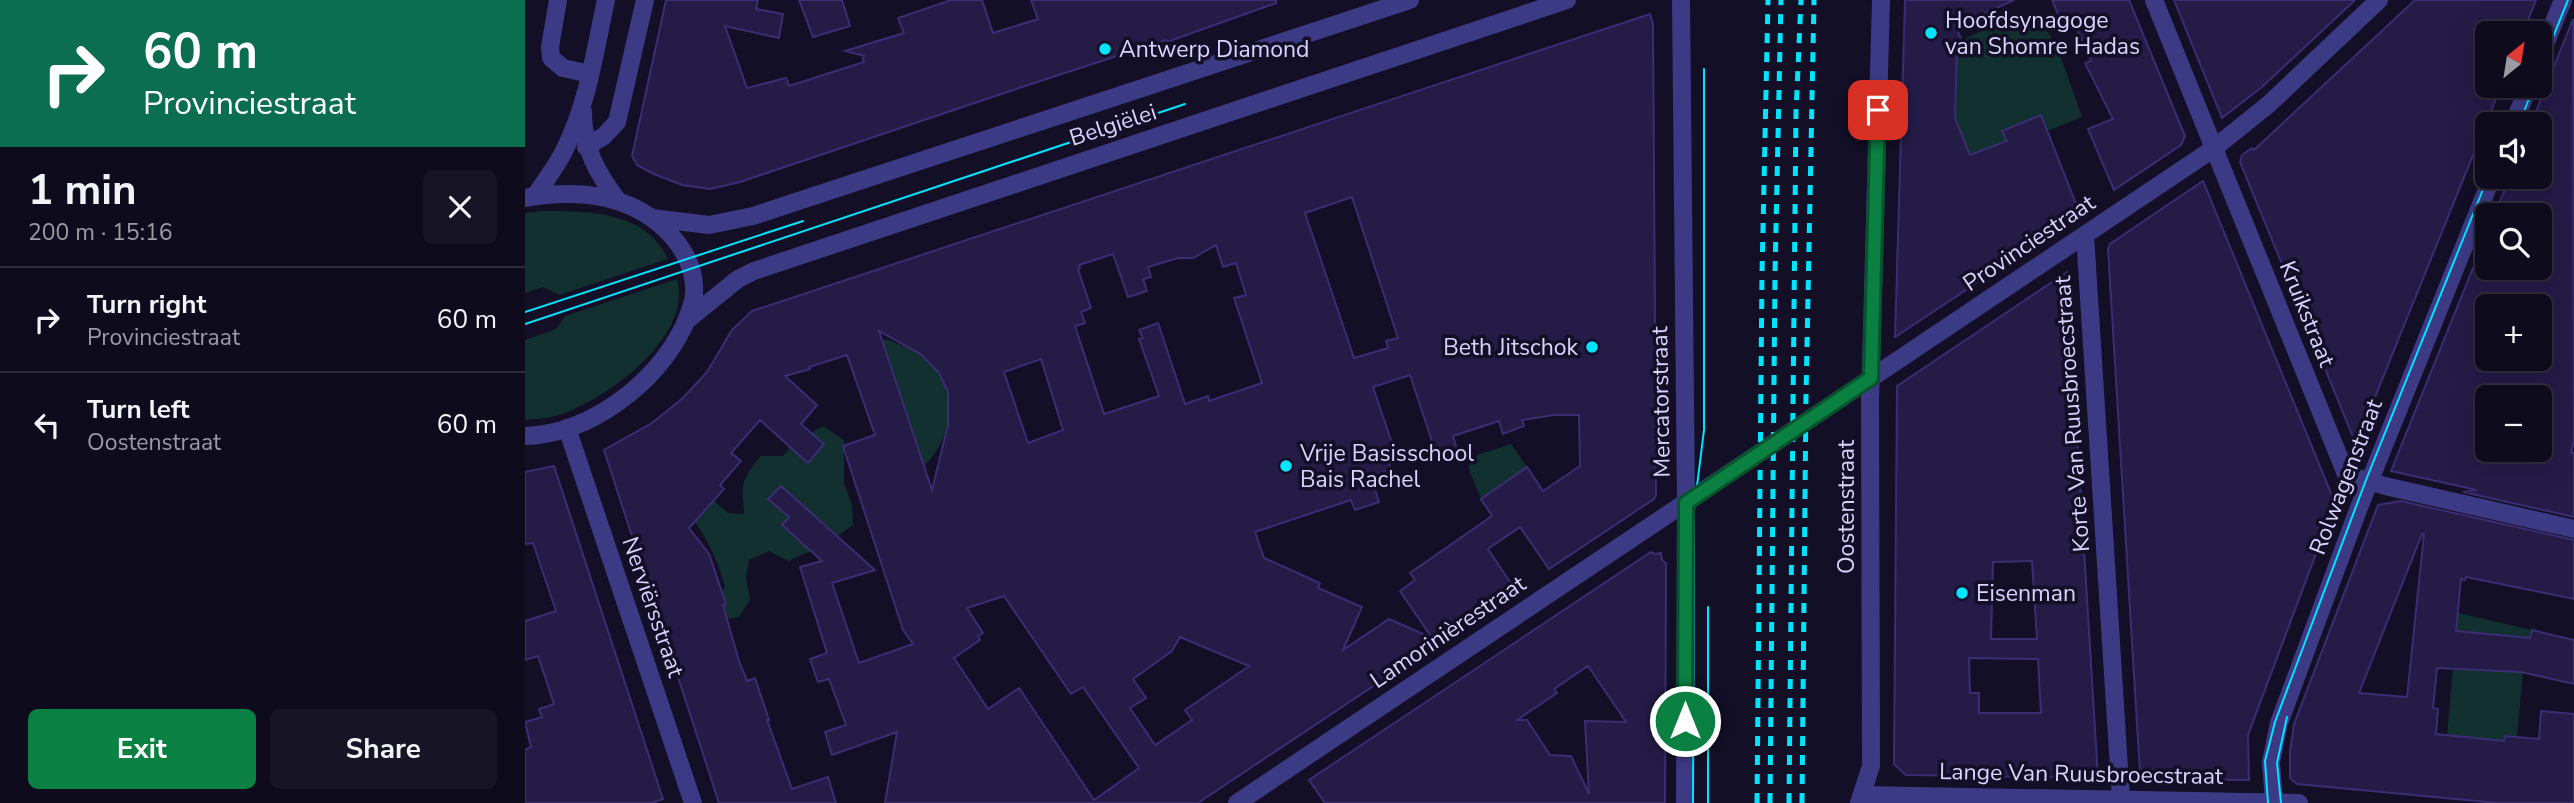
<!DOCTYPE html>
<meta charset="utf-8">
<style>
:root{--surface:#0e0b1c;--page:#171425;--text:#f1f3f6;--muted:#9b9ba3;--line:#2e2b3b;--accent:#0b8043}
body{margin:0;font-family:"Nunito Sans",sans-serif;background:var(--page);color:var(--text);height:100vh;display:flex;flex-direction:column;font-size:26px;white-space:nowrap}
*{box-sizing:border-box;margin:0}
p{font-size:23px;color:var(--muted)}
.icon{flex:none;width:38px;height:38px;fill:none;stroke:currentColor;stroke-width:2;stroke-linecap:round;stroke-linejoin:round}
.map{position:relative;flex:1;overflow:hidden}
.panel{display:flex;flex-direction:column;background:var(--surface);width:525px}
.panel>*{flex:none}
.top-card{background:#0b6e4f;color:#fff;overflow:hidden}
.needle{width:46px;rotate:30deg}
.controls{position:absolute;left:1950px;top:21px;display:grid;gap:14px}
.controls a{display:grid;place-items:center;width:77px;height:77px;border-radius:10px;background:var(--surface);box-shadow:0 7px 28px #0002,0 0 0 2px var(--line);font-size:35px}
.pin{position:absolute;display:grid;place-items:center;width:60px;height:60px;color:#fff;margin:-30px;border-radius:14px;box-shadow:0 4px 10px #0006}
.me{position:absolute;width:77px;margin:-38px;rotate:0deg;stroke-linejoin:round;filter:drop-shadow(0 0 5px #0008)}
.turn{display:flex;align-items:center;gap:24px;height:147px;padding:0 28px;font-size:32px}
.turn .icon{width:91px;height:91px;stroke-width:2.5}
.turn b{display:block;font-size:49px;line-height:60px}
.round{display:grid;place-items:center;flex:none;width:74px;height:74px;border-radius:10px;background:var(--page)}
.head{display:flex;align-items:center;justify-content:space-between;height:119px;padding:0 28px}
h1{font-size:42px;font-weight:700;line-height:52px}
.cta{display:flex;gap:14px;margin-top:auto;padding:14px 28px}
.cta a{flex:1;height:80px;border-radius:10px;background:var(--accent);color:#fff;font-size:28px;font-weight:700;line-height:80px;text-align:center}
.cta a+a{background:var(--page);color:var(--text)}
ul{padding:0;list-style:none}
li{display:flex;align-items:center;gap:21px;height:105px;padding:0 28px;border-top:2px solid var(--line)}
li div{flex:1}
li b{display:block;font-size:26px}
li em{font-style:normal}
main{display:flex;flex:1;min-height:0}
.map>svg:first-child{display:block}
.green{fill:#12302f}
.building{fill:#241b47;stroke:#3b2d73;stroke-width:2;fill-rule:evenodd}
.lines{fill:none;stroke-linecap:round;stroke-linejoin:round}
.minor{stroke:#3d3a85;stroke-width:18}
.tertiary{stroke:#3d3a85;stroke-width:18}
.tram{stroke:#00e5ff;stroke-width:2}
.rail{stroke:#00e5ff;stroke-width:5;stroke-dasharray:10 9;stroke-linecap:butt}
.route-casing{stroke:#07532c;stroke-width:18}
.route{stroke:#0b8043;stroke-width:12}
.poi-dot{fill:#00e5ff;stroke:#130f26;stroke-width:2.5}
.labels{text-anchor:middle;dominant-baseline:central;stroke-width:7;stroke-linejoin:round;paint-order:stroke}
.poi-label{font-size:23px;fill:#d9d4ff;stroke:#130f26;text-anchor:start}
.street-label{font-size:23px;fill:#d9d4ff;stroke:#130f26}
</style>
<main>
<section class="panel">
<div class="top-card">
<div class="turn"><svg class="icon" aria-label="right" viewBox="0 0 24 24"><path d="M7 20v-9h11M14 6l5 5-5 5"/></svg><div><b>60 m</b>Provinciestraat</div></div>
</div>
<div class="head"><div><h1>1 min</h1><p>200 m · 15:16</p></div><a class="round"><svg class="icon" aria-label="close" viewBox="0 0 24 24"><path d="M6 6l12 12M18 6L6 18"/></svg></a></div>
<ul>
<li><svg class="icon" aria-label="right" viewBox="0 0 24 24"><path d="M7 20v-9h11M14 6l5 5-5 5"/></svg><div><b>Turn right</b><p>Provinciestraat</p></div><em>60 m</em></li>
<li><svg class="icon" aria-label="left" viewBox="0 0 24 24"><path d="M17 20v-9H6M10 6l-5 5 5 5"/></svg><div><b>Turn left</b><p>Oostenstraat</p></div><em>60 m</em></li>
</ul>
<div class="cta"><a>Exit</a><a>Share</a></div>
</section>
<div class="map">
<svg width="2049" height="803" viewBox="0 0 2049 803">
<rect width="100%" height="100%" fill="#130f26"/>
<path class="green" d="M1492 14 1499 24 1514 16 1534 52 1557 117 1522 131 1515 115 1477 131 1482 141 1445 155 1427 111 1431 108 1432 65 1428 64 1424 51 1438 44 1437 40Z
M17 211C63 211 121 211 143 259L34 295 18 287 0 293V213Z
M152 279C168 336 84 398 37 414 25 418 13 419 0 420V340L31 329 40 316Z
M361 339C373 344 386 348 396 355 434 383 431 435 399 466L357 340Z
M298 426 319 440V483L327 505 328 525 295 549 278 554 264 561 244 551 224 560 221 579 225 600 214 617 195 620 192 598 200 587C192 556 179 533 160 508L182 495 203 513 219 514C217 484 215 480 236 456H258L270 442Z
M986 444 1002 467 956 499 943 467 952 455Z
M1933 613 2007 630 1998 672 1992 737 1980 736 1977 766H1967L1969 740 1922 735 1928 669 1986 671 1990 637 1931 631Z"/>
<path class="building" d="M141 0H233L231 9 258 14 254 38 200 26 222 88 261 78 264 86 339 62 337 56H340L320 51 379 33 373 18 426 0H457L468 33 513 19 506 0H751V3L642 42 641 40 503 85 215 182 185 189 157 185 129 174 112 165 107 156Z
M274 0H317L325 26 288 37Z
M1380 0H1489L1431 26 1438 44 1432 47 1430 118 1445 155 1482 141 1477 131 1516 115 1555 214 1370 337Z
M1527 0H1604L1660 136 1656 145 1589 190 1563 129 1588 119 1560 63 1566 61 1549 22 1538 26Z
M1649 0H1830L1737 87 1697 118Z
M1890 0H2011L1998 33H1962V86H1976L1831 444 1715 162 1717 155 1727 148 1729 150Z
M1125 14 1128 24 1129 169 1131 495 1129 499 1024 569 995 527 963 549 991 591 673 803H360L372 732 307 755 300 732 321 725 304 679 293 682 285 659 302 653 275 567 297 561 257 525 264 517 243 499 256 486 350 570 307 583 334 663 388 644 378 630 318 446 350 435 322 355 284 367 285 369 260 376 292 405 276 424 299 444 283 463 235 420 206 453 216 461 195 485 199 489 164 528 184 554 201 604 198 605 214 661 222 681 230 678 244 720H242L267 789 303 777 311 803H194L79 450 127 423 158 398 182 372 207 330 227 311ZM827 197 873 338 861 341 863 348 829 358 780 213ZM691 245 698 267 711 263 721 295 709 298 737 383 684 401 683 396 660 404 633 323 614 330 618 338 614 339 634 396 579 414 550 326 560 323 556 312 566 308 553 269 555 268 554 265 588 254 603 297 622 291 618 279 626 277 623 267 653 258H668ZM354 331 397 355 414 373 423 392V425L407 490ZM516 359 538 430 503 443 479 372ZM885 375 912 456 932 449 928 436 974 421 978 434 999 426 997 420 1029 415H1054L1055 466 1018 491 1002 467 956 499 967 516 885 573 890 580 875 591 907 638 864 619 818 650 837 607 793 588 795 583 739 558 730 532 826 500 830 510 854 502 846 476 866 469 862 458 871 455 848 387ZM479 596 546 694 558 687 614 768 569 800 494 688 463 709 429 658 455 640 453 636 458 633 442 608ZM655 637 724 666 660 710 667 720 630 745 605 708 621 698 608 679 647 651Z
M2048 19 2049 440 2046 453H2049V517L1938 492 1952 490 1866 471 1948 268H2014V215H1969L1985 177H2014V124H2006ZM1962 306H2014V359H1962ZM1962 397H2014V450H1962Z
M1678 181 1810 503 1723 735 1724 780 1621 779 1615 773 1583 249 1585 244Z
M1542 272 1573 778 1381 775 1369 764 1372 386ZM1507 561 1512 639H1466L1468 562ZM1444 658 1513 659 1516 713H1454V693H1445Z
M29 466 138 799 126 803H0V750L6 747 0 722 17 717 14 709 29 704 13 656 0 660V621L31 611 8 543 0 544V472Z
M1876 501 2049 540V599L1941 577 1940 580 1936 579 1931 631 2005 638 2007 630 2049 640V684L1996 672 1912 668 1908 708 1913 709 1911 734 1979 741 1980 736 2014 739 2016 711 2049 714V803H1973L1772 784 1765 778V751L1769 724 1853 505ZM1897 534H1899L1882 697 1834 693Z
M1126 552 1130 554 1136 553 1137 560 1141 563 1140 803H800L784 780ZM1063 666 1101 722 1060 721 1064 794 1046 756 1025 755 1002 720H992L1032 693 1029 689Z"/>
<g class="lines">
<path class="minor" d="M33 0 25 47 26 58 38 68 65 74
M1156 0 1161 503 1160 803
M1629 0 1821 474 1860 486 2049 529
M2014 59 2038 0
M1988 124 2004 86
M61 147 79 136 92 122 120 0
M1560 235 1596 799
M42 428 168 803
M1337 795 1774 803
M712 803 1688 149 1744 104 1854 0
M1334 803 1346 766 1345 402 1356 0
M1749 803 1746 762 1754 723 1833 510 1967 177"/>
<path class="tertiary" d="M58 112C58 148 72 173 93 201
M10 196C20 181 31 167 39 151 63 104 70 50 81 0
M0 198C29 192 67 192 95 202 134 215 172 252 169 295 168 306 163 316 159 326 131 383 66 434 0 436
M127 218 184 225 228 216 885 0
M161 321 213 279 229 271 1042 0"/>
<path class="tram" d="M2014 72 2043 0
M1994 124 2009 86
M0 312 278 221
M0 324 660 104
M1168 803 1169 510 1179 430V69
M1183 803V607
M1743 803 1740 761 1750 722 1841 480 1963 177
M1756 803 1752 763 1762 717"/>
<path class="rail" d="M1232 803 1237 274 1243 0
M1245 803 1250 273 1256 0
M1264 803 1271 112 1276 0
M1277 803 1281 395 1289 0"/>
</g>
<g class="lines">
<g class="route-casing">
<path id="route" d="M1160 721 1161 503 1346 378 1353 110"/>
</g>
<use href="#route" class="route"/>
</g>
<g class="poi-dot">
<circle cx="1406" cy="33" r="7"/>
<circle cx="580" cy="49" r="7"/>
<circle cx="1067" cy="347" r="7"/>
<circle cx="761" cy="466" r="7"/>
<circle cx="1437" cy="593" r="7"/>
</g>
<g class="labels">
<g class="poi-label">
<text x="1420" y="20">Hoofdsynagoge<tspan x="1420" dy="26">van Shomre Hadas</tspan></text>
<text x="594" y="49">Antwerp Diamond</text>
<text x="1053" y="347" text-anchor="end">Beth Jitschok</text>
<text x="775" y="453">Vrije Basisschool<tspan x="775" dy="26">Bais Rachel</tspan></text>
<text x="1451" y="593">Eisenman</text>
</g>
<g class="street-label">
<text transform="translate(588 125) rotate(-18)">Belgiëlei</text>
<text transform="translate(1504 243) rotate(-34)">Provinciestraat</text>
<text transform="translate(1782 314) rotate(68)">Kruikstraat</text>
<text transform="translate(1136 402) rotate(-91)">Mercatorstraat</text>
<text transform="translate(1547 414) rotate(-94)">Korte Van Ruusbroecstraat</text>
<text transform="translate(1821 477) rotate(-69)">Rolwagenstraat</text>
<text transform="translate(1321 507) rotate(-90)">Oostenstraat</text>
<text transform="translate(128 607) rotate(71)">Nerviërsstraat</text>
<text transform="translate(923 632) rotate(-34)">Lamorinièrestraat</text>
<text transform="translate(1556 774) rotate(1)">Lange Van Ruusbroecstraat</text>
</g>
</g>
</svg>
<div class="controls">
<a><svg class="needle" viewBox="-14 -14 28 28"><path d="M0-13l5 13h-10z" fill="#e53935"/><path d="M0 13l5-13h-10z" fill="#9b9ba3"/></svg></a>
<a><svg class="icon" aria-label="sound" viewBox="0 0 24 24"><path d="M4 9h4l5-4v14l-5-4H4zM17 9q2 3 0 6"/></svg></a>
<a><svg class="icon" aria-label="search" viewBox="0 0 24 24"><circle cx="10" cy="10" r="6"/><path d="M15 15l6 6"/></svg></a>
<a>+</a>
<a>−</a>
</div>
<div class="pin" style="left:1353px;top:110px;background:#d93025"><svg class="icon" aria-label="arrive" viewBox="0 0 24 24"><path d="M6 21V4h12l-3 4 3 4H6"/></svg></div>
<svg class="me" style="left:1160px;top:721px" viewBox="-20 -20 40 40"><circle r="17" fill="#0b8043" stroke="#fff" stroke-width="3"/><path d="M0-11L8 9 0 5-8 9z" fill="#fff"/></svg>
</div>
</main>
